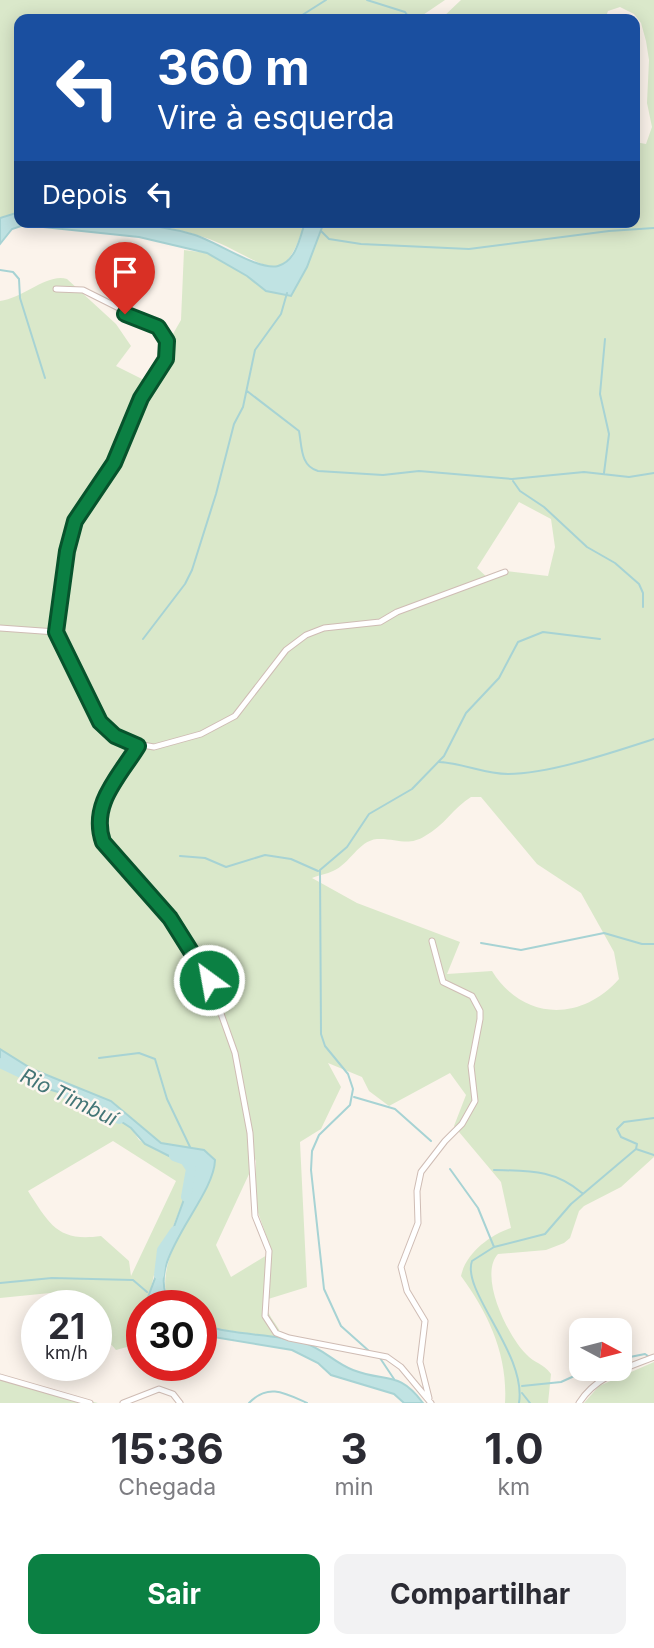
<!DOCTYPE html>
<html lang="pt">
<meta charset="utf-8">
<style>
:root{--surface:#fff;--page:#f2f2f3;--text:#2b2b33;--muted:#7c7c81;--accent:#0b8043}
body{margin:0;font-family:Inter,sans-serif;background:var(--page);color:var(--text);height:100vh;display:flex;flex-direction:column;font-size:26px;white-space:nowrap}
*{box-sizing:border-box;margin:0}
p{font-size:23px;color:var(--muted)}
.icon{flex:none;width:38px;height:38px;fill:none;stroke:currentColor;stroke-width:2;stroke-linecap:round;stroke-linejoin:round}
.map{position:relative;height:1403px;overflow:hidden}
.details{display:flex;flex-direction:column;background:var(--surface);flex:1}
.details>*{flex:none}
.hud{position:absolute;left:14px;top:14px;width:626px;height:214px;border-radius:14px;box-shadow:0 4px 18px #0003;background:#1a4fa0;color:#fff;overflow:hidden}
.needle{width:46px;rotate:97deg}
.controls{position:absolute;left:569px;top:1318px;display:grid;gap:14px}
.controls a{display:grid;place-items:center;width:63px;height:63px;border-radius:14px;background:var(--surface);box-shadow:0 4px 18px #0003;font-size:35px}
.speed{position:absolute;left:21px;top:1290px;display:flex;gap:14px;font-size:35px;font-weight:700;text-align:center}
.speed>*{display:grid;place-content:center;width:91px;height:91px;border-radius:50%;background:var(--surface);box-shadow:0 4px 18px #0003;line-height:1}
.speed small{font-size:18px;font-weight:400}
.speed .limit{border:10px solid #d22;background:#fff;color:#111}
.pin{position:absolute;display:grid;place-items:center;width:60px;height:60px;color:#fff;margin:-72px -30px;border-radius:50% 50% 50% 0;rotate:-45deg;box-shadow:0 0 7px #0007}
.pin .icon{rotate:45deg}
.me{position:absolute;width:77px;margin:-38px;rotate:328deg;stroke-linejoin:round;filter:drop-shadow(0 0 5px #0008)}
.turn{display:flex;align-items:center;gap:24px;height:147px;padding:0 28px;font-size:32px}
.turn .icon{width:91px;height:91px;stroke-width:2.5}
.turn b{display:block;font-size:49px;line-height:60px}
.then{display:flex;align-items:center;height:66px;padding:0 28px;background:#0003;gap:14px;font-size:26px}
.eta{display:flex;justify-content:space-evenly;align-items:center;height:119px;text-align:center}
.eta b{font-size:42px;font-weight:700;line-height:49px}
.primary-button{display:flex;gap:14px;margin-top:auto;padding:14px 28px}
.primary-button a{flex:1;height:80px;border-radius:14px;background:var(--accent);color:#fff;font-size:28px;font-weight:700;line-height:80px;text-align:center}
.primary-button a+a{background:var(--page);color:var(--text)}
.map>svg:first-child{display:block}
.green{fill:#dae8ca;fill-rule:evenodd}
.water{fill:#c0e3e3;stroke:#a7d3d4;stroke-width:2}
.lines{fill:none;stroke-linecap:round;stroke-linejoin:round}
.stream{stroke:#a7d3d4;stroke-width:2}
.river{stroke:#c0e3e3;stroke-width:10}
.minor-casing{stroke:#cfbcb4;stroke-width:7}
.minor{stroke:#fff;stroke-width:5}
.route-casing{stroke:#07532c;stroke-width:18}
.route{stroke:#0b8043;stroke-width:12}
.labels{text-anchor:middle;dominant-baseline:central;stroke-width:5;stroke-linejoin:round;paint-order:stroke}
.water-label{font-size:21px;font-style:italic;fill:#447677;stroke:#fef7f1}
</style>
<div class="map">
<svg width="654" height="1403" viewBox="0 0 654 1403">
<rect width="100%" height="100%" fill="#fbf3eb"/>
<path class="green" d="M0 0H445L417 19H19V212L0 218Z
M461 0H654V1157L621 1187 584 1206 579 1211 570 1238 564 1243 546 1250 498 1254C478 1276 508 1336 526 1354 534 1363 543 1363 551 1374L548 1403H505C508 1356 489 1314 461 1276 466 1253 490 1235 511 1228L501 1182 454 1126 466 1095 450 1073 389 1106 369 1091 362 1077 328 1063 341 1087 321 1129 300 1142 307 1287 265 1300C267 1317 277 1323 284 1338L211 1328 201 1324V1306L172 1305C151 1279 184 1224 198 1198 202 1192 211 1183 212 1175 213 1168 210 1159 209 1153L161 1143 111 1101 32 1069 0 1049V301C24 298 47 273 67 279L116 324 131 346 116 366 146 381 181 320 184 250 207 253 247 276 266 291 291 296 307 267 324 222H635V142L646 144 652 127 647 103 649 60 646 41 641 23 634 14 620 7 608 11 605 19H441ZM519 502 551 519 555 547 548 576 506 571 489 579 477 568ZM471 797H481L537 864 581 893 614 952 619 979C581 1022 523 1021 492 971L447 974 460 942 357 903 312 878C319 875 327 874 333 871 350 864 358 841 377 839 396 838 408 847 425 836 444 826 454 807 471 797ZM256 1159 255 1204 272 1252 231 1277 216 1245Z
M135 222H305C284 291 267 264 219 243 194 232 163 226 135 222Z
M0 1062 45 1088 91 1102 131 1128 139 1140 159 1152 185 1160 192 1167 190 1183 154 1275 147 1305 142 1306V1321L127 1347 116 1350 96 1327V1306L74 1305 50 1293 0 1298ZM113 1141 176 1181 131 1276 129 1261 101 1236C58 1242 50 1225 28 1191Z
M654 1362V1403H584L599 1386Z
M0 1377 98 1403H0Z"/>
<path class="water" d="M19 212V222C78 222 137 218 195 235 217 242 259 271 278 266 296 261 300 238 305 222H324L307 267 291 296 266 291 247 276 207 253 139 237 24 225 12 229 0 244V218Z
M0 1049 32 1069 111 1101 161 1143 204 1150 215 1160C214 1201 139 1265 172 1305H147V1300L190 1183 192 1167 185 1160 169 1156 145 1144 131 1128 91 1102 45 1088 0 1062Z
M201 1324C233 1336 269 1333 302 1342 323 1348 334 1363 353 1370 387 1383 398 1370 423 1403H404L394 1394 331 1375 318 1363 292 1350 201 1335Z"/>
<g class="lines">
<path class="stream" d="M367 0 405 12 410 19
M296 19 326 0
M321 231 329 239 361 244 469 249 609 231 654 228
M0 270 13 272 19 279 20 298 45 378
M247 391 299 431C302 446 300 466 318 471L383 475 419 471 512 479 584 472 629 477 654 473
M604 473 609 434 600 394 605 339
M513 481 520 491 544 507 587 547 615 563 639 584 643 593V607
M143 639 185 584 192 570 216 494 234 424 243 407 255 350 281 314 287 293
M439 762C463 763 484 774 508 774 549 774 614 752 654 739
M180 856 205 858 226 867 265 855 291 859 318 871
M481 943 521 950 604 933 642 944H654
M99 1058 139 1053 155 1059 167 1099 190 1147
M354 1097 395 1109 431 1141
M654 1118 624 1122 617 1129 621 1137 637 1144 636 1149 654 1155
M450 1169 478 1208 494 1247
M494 1170C529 1171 554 1169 582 1193
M0 1283 52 1278 133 1280 147 1292
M369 1351 341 1326 324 1289 311 1170 312 1151 319 1135 350 1105 353 1089 348 1074 325 1046 321 1034 320 870 347 847 369 814 412 789 444 756 466 713 499 678 518 642 543 632 600 639
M380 1358 394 1379
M620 1359 645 1354 654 1360
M522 1386 561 1382 592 1368
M522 1393 530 1403
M249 1403C268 1383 285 1393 307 1403
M519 1403C527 1354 461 1291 472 1261L494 1247 545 1234 571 1204 636 1149"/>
<path class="river" d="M0 1063 21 1073
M66 1094 119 1119
M174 1156 185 1160 191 1169 186 1197
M159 1275 162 1250 175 1231"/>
<g class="minor-casing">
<path id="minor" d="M0 628 56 632 100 722 125 742 154 747 201 734 235 716 286 650 306 635 324 628 380 622 397 612 505 572
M56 632 67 551 75 521 114 463 141 398 166 359 167 350V341L157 327 83 290 56 289
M138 746 100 806 98 828 103 842 133 880 170 918 209 980 235 1053 250 1133 255 1216 269 1251 265 1316 276 1333 289 1338 387 1357 401 1367 431 1403
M0 1377 90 1403
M429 1398 420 1362 425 1321 407 1291 401 1267 418 1223 417 1191 421 1172 445 1141 462 1124 475 1101 471 1066 480 1019V1011L472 996 443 982 432 941
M123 1403 159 1389 173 1394 180 1403
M579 1403C596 1376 626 1368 654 1357"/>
</g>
<use href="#minor" class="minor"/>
</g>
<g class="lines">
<g class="route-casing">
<path id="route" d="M125 314 158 327 167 341 166 359 141 398 114 463 75 521 67 551 56 632 100 722 115 736 138 746C119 777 90 804 103 842L170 918 209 980"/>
</g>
<use href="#route" class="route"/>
</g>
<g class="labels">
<g class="water-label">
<text transform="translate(69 1097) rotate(26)">Rio Timbuí</text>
</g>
</g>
</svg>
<div class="controls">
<a><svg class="needle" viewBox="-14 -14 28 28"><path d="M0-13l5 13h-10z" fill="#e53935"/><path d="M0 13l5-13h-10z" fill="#7c7c81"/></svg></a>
</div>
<div class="speed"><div>21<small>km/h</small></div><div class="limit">30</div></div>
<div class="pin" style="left:125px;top:314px;background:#d93025"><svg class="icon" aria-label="arrive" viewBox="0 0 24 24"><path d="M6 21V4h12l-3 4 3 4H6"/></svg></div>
<svg class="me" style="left:209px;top:980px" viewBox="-20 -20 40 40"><circle r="17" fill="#0b8043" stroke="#fff" stroke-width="3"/><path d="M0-11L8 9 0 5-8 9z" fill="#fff"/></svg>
<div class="hud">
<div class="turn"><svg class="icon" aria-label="left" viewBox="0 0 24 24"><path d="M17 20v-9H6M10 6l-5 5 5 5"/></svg><div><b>360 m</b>Vire à esquerda</div></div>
<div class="then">Depois<svg class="icon" aria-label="left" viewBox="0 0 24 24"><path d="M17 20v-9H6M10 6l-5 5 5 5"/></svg></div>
</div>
</div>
<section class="details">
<div class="eta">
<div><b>15:36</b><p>Chegada</p></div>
<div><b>3</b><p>min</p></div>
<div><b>1.0</b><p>km</p></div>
</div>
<div class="primary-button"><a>Sair</a><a>Compartilhar</a></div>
</section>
